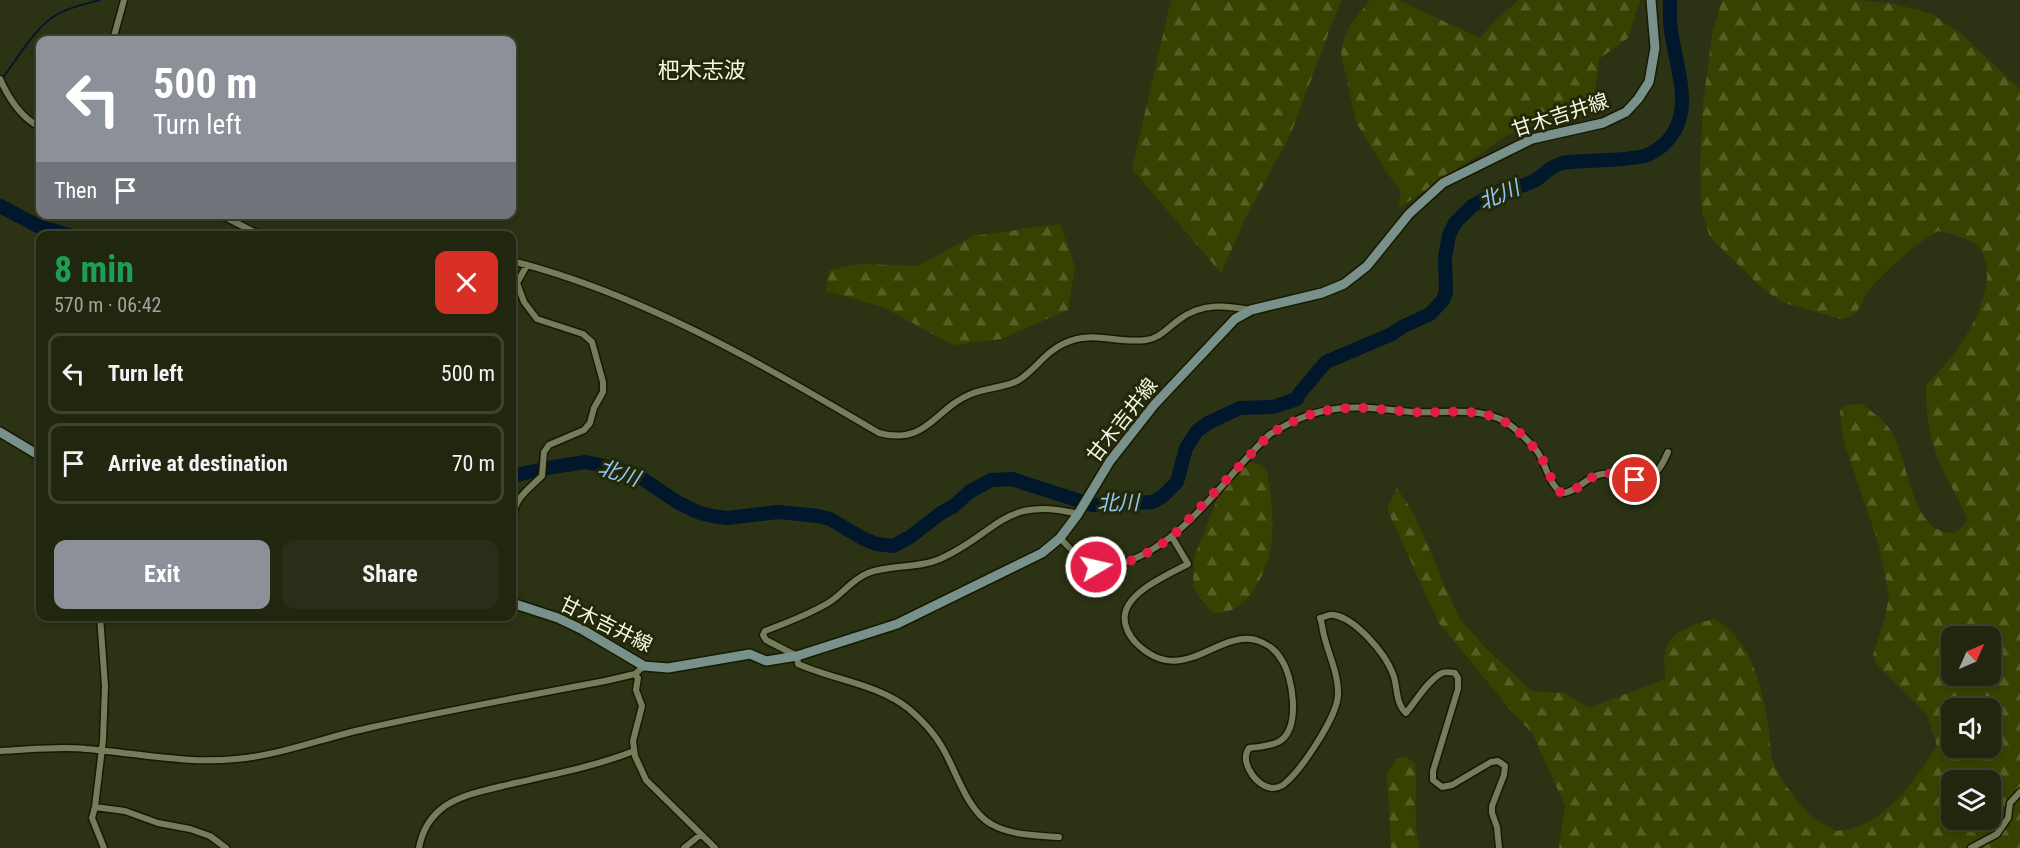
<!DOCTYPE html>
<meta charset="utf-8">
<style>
:root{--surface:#21260f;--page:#292e18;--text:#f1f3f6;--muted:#a2a59e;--line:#3e432f;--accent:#8c9099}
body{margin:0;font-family:"Roboto Condensed","Noto Sans JP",sans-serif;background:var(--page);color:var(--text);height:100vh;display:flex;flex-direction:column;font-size:22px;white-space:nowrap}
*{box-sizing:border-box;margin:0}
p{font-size:20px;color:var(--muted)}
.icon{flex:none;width:33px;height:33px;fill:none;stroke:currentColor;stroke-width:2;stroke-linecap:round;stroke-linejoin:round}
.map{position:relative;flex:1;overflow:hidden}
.details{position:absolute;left:36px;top:231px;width:480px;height:390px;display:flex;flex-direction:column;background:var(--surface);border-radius:12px;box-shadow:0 3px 9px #0003,0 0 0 2px var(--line)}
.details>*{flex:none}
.hud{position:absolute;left:36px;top:36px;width:480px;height:183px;border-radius:12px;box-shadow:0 3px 9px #0003,0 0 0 2px var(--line);background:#8c9099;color:#fff;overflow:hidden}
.needle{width:39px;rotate:45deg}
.controls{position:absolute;left:1941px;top:626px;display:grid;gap:12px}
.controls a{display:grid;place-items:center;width:60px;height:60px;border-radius:12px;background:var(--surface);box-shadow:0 3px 9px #0003,0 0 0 2px var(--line);font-size:30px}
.pin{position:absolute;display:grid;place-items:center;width:51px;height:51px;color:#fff;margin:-26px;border:3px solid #fff;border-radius:50%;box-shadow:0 2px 6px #0007}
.me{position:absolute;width:66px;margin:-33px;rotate:81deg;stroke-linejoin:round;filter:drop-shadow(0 0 4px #0008)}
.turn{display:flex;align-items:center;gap:21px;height:126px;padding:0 18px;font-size:27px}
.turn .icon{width:78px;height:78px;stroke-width:2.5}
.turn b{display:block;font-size:42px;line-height:51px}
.then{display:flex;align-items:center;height:57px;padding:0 18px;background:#0003;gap:12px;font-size:22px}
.round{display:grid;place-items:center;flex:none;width:63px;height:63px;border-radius:12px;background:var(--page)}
.head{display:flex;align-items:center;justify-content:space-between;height:102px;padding:0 18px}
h1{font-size:36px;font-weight:700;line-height:45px;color:#1e9e55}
.primary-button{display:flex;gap:12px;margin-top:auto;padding:12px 18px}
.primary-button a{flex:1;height:69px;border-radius:12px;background:var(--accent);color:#fff;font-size:24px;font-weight:700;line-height:69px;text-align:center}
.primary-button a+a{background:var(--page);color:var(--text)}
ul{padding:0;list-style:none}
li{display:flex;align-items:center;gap:18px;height:81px;margin:0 12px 9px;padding:0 6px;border:3px solid var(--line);border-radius:12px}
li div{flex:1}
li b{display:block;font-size:22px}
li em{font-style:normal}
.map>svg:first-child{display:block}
.forest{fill:url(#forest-firs);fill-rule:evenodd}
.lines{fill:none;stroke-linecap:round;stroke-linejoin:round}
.stream{stroke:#01172b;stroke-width:2}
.river{stroke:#01172b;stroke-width:14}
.street-casing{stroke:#151a00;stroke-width:9}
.secondary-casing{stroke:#151a00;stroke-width:12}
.street{stroke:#757d5b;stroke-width:6}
.secondary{stroke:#78918a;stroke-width:9}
.route{stroke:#e11d48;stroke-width:10;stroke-dasharray:0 18}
.labels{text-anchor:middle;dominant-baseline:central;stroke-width:6;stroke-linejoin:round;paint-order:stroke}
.street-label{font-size:20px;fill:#f3f8e5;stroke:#232809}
.water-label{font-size:21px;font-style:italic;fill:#90c8fa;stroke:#232809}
.quarter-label{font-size:22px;fill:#f3f8e5;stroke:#232809}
</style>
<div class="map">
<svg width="2020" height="848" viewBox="0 0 2020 848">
<defs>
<pattern id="forest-firs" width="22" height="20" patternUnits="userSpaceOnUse" patternTransform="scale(1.5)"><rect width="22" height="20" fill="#384200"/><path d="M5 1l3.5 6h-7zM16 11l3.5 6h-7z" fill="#555e25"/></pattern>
</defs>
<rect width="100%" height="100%" fill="#2c3214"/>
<path class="forest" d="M1171 0H1341L1291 133 1244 221 1221 273 1132 169Z
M1370 0H1398L1480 38 1497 19 1519 0H1640L1628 38 1599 59 1593 111 1508 135 1399 208 1401 191 1385 170 1356 122 1341 53 1344 39 1351 24Z
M1722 0H1858L1895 4 1932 14 1960 33 2020 89V848H1559L1565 806 1533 734 1513 713 1439 623 1387 509 1397 488 1413 512 1459 618 1483 645 1531 691 1564 693 1589 708 1665 679C1665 670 1663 658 1666 649 1671 630 1698 623 1714 619 1754 642 1762 689 1769 731 1770 740 1770 750 1772 759 1778 777 1795 799 1808 813 1815 820 1827 825 1835 831 1841 830 1848 830 1854 828 1888 819 1919 775 1937 746L1927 714 1877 665 1873 655 1885 618 1889 595 1878 542 1845 445 1841 423 1840 410 1847 405 1862 404C1872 412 1886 421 1892 433 1908 458 1909 518 1941 531 1954 536 1959 531 1967 521 1963 504 1954 493 1947 478 1931 448 1926 419 1926 386 1934 376 1943 367 1951 358 1970 333 1999 284 1982 252 1974 238 1952 234 1938 231 1916 243 1885 271 1869 290 1864 296 1862 305 1857 311 1853 316 1847 318 1841 319L1781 302 1759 285 1710 237 1702 213 1700 167 1703 104 1712 34ZM1952 636H1990V675H1952ZM1952 708H1990V747H1952ZM1952 780H1990V819H1952Z
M1060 224 1075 267 1068 310 1001 339 953 345 883 307 826 291 829 270 861 264 918 266 973 236Z
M1250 462 1259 464 1267 471C1270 492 1274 515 1272 536 1270 567 1250 616 1213 613L1200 598 1193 586 1194 558 1220 492Z
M1405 756 1415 764C1418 792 1412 821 1420 848H1391L1387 772 1398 758Z"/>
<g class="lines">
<path class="stream" d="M1 80C17 60 34 28 56 15 69 7 86 4 100 0"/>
<path class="river" d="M0 206 38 226 72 236
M512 476 553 467 586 462 618 469 643 479 677 502 697 512 712 516 727 518 778 512 818 516 830 519 862 538 876 544 893 546 910 537 941 513 954 506 969 492 991 480 1012 479 1092 505 1152 502 1162 497 1177 482 1186 448 1197 431 1208 423 1240 408 1273 407 1297 399 1299 394 1326 362 1392 334 1402 327 1430 314 1443 300 1446 292 1445 257 1449 235 1455 223 1472 206 1497 192 1525 185 1536 180 1551 168 1562 163C1589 159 1617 162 1644 156 1651 154 1658 150 1664 144 1695 115 1678 73 1672 37 1669 25 1670 12 1670 0"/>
<g class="street-casing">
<path id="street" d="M113 40 124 0
M0 79C9 99 21 118 40 127
M219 214 262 236
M512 261C643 294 763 365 879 433 927 446 935 408 971 394 985 388 1008 387 1019 380 1036 369 1046 351 1065 343 1091 330 1118 344 1146 340 1161 338 1168 327 1180 319 1202 303 1225 305 1250 310
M512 524C513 499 525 492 542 476L544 452 549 445 584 430 590 423 594 408 603 392V382L592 342 583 334 537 319 524 302 517 283 527 265
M1172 537 1188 564C1169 574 1129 591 1125 614 1123 624 1129 636 1136 643 1182 689 1216 630 1256 640 1266 643 1276 650 1281 659 1293 676 1301 727 1280 741 1272 746 1259 747 1249 748 1240 761 1253 780 1265 786 1271 789 1278 788 1283 785 1301 771 1337 717 1338 695 1339 673 1327 652 1323 631 1322 627 1322 622 1320 618 1325 617 1329 614 1334 615 1356 619 1385 653 1393 674 1398 687 1395 703 1406 713 1416 701 1426 683 1440 674 1444 671 1450 672 1455 673L1458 678V689L1433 771V780L1442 787 1452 785 1491 762 1498 761 1505 766 1504 775 1492 806V813L1497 827 1499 848
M1060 538C1070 548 1082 563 1096 567 1104 570 1115 566 1123 563 1187 542 1223 478 1270 434 1289 423 1308 413 1329 410 1357 404 1385 410 1412 412 1445 414 1487 404 1514 428 1522 435 1531 443 1537 451 1546 463 1549 488 1564 493 1578 491 1587 476 1602 474 1608 473 1615 475 1621 477 1648 484 1657 478 1668 452
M100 616 105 686 103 740 95 807 92 818 104 848
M635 674 638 678 636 690 642 706 633 741 635 756 646 780 715 848
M0 751C28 750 58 746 86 749 137 753 185 764 236 759 281 755 320 739 364 729 444 711 525 696 605 681L635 674 644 666
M95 807 125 811 158 823 190 829 210 836 226 848
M1059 837C1038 836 1010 835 991 824 967 811 956 770 942 747 934 733 922 720 909 709 878 684 834 680 798 664L797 656 766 640 763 635 765 631C786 623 808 615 828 603 843 594 851 580 868 573 891 564 917 569 940 559 998 533 1004 495 1078 514
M419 848C422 831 431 816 445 806 465 793 492 789 515 783 555 774 596 766 634 751
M684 848 700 835
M1971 848 1997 834 2008 818 2010 803 2020 792"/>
</g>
<g class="secondary-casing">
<path id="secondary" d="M0 432 40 456
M512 603 558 618 583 630 644 666 668 668 750 654 766 661 797 656 897 624 1042 553 1060 538 1078 514 1110 461 1154 405 1235 319 1251 310 1322 293 1344 284 1367 266 1409 214 1443 183 1532 139 1603 123 1626 112 1638 99 1649 82 1655 48 1651 0"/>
</g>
<use href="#street" class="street"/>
<use href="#secondary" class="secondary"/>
</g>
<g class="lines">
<path class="route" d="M1096 567C1124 569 1150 552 1172 537L1270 434C1289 423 1308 413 1330 410 1357 405 1385 410 1412 412 1445 414 1483 405 1511 426 1524 435 1537 450 1545 464 1550 474 1552 484 1560 492 1577 495 1586 476 1602 474 1613 472 1625 478 1635 480"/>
</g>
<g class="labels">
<g class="street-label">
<text transform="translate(1560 115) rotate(-18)">甘木吉井線</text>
<text transform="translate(1122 420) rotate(-52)">甘木吉井線</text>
<text transform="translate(606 624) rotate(26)">甘木吉井線</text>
</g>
<g class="water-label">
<text transform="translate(1499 195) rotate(-23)">北川</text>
<text transform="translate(619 473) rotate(18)">北川</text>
<text transform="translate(1118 503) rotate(-1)">北川</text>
</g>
<g class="quarter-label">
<text x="702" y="70">杷木志波</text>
</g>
</g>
</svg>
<div class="controls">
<a><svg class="needle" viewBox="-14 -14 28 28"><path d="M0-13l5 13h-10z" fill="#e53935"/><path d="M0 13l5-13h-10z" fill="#a2a59e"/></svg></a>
<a><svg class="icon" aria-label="sound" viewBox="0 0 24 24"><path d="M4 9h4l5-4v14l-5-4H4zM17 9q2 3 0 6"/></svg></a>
<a><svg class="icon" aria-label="layers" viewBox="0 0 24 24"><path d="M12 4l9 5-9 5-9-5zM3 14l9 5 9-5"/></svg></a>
</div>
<div class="pin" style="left:1635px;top:480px;background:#d93025"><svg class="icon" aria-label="arrive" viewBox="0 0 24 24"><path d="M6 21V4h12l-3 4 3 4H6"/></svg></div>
<svg class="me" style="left:1096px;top:567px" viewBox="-20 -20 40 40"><circle r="17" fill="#e11d48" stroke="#fff" stroke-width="3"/><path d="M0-11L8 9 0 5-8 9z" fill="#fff"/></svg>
<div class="hud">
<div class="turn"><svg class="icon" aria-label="left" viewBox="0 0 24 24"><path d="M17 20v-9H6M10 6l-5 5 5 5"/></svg><div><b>500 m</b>Turn left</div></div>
<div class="then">Then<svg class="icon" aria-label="arrive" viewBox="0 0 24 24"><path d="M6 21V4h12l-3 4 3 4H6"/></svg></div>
</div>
<section class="details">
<div class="head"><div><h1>8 min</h1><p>570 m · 06:42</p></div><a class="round" style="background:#d93025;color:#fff"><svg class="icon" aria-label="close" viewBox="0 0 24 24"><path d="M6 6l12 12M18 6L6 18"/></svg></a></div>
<ul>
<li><svg class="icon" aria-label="left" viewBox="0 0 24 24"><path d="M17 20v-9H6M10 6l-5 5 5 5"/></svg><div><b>Turn left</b></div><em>500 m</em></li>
<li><svg class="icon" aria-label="arrive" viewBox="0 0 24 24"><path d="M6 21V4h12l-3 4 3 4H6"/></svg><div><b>Arrive at destination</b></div><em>70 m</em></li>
</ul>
<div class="primary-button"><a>Exit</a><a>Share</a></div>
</section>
</div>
